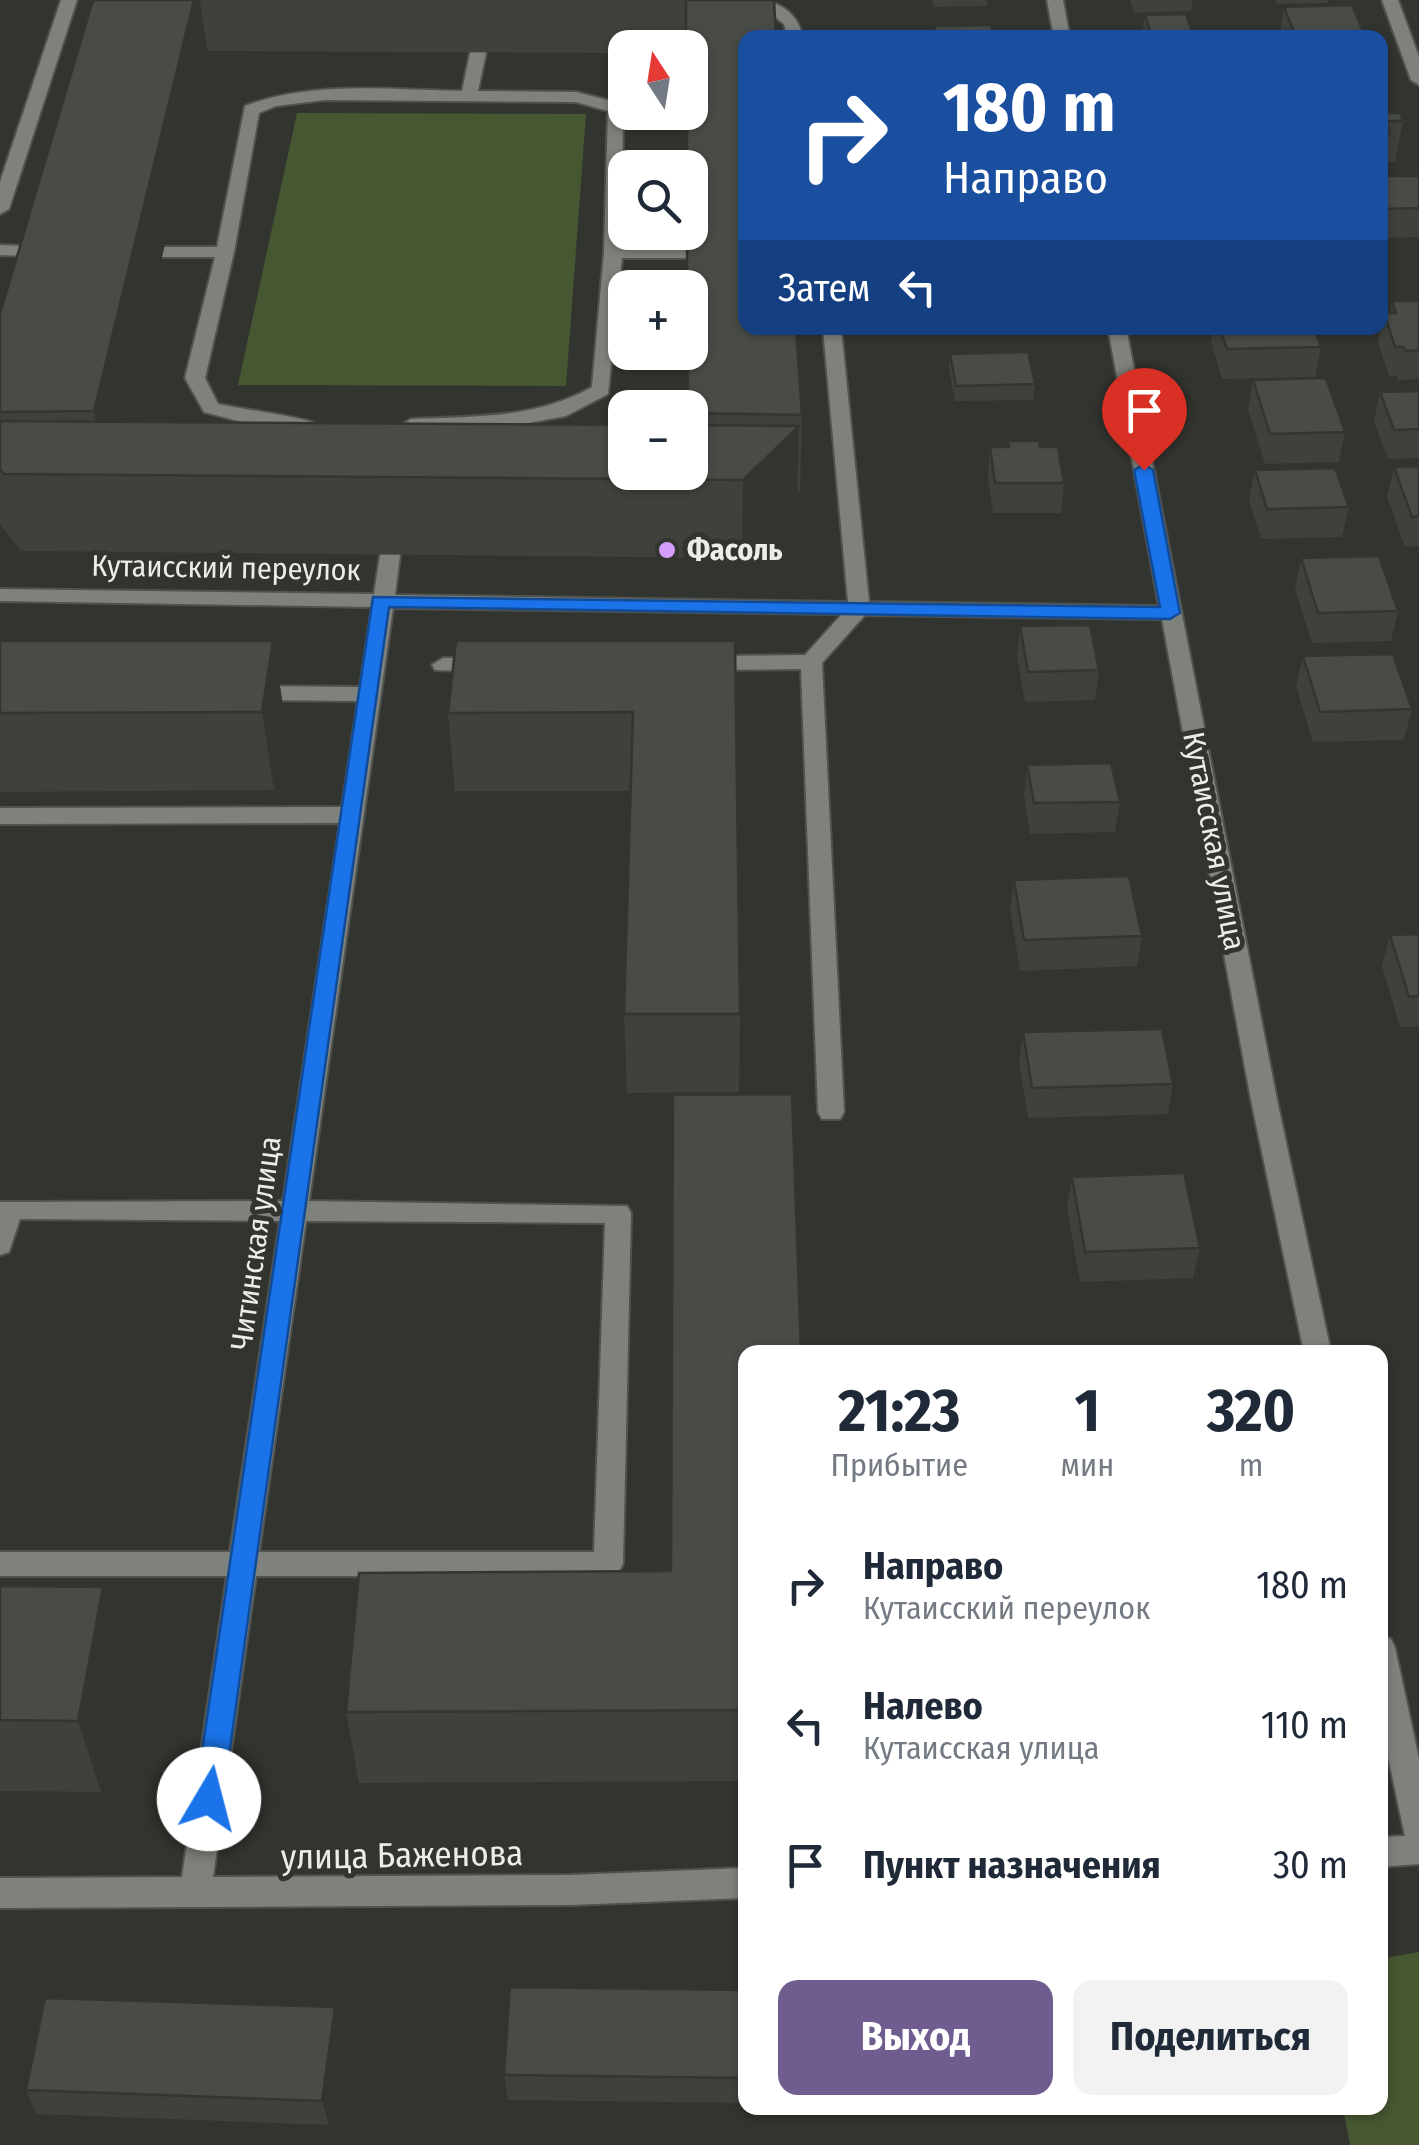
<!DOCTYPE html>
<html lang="ru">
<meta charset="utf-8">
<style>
:root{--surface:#fff;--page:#f2f2f3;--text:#1f2937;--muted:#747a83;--accent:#705d90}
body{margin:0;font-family:"Fira Sans Condensed",sans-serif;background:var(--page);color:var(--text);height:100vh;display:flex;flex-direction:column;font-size:38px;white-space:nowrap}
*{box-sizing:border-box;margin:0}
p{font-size:32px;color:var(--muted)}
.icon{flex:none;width:55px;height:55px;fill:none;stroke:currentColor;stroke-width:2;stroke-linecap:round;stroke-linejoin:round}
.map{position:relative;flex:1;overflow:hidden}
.drawer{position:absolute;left:738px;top:1345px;width:650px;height:770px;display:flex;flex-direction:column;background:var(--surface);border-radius:20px;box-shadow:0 2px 8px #0004}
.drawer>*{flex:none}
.hud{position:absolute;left:738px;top:30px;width:650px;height:305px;border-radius:20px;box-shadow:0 2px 8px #0004;background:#1a4fa0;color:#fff;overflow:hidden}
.needle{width:65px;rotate:348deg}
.buttons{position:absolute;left:608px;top:30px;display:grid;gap:20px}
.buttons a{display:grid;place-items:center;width:100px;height:100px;border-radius:20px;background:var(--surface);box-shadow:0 2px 8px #0004;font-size:50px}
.pin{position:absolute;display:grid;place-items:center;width:85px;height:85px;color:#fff;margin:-102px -42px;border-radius:50% 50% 50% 0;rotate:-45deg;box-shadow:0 0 10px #0007}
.pin .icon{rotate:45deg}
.me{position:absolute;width:110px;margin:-55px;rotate:8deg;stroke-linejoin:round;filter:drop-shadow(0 0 8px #0008)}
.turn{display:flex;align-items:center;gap:35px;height:210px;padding:0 40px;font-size:45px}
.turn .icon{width:130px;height:130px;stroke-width:2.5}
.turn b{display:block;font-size:70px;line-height:85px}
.then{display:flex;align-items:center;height:95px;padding:0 40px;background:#0003;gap:20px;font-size:38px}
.eta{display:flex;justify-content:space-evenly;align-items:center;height:170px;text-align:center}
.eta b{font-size:60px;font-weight:700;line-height:70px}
.button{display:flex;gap:20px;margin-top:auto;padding:20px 40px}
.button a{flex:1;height:115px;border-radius:20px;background:var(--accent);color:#fff;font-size:40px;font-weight:700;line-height:115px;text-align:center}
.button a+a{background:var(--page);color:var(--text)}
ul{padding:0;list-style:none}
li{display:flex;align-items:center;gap:30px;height:140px;padding:0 40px}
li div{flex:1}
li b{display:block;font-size:38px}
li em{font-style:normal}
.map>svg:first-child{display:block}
.green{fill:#465732}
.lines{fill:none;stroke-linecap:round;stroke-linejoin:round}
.minor-casing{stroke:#50524e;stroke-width:4}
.minor{fill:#7f827c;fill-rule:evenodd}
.wall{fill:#3f413c;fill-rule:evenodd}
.shaded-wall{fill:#333531}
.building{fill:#494c46;stroke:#333531;stroke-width:2.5}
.route{fill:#1a73e8;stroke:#114b97;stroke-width:2.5}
.poi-dot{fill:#d39cfd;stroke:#32342f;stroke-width:4}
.labels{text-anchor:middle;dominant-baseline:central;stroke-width:10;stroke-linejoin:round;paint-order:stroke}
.poi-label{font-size:30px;font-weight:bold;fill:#ebedea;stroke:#32342f;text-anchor:start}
.street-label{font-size:30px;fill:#ebedea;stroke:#32342f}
.near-street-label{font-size:35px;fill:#ebedea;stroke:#32342f}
</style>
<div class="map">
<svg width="1419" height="2145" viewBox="0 0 1419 2145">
<rect width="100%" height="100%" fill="#32342f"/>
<path class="green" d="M297 113 586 114 566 386 238 385Z
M1419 1952V2145H1350L1343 2108H1380V1959Z"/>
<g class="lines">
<g class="minor-casing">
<path id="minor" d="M61 0H77L9 209 0 214V182Z
M753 0C778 0 798 12 803 38H787L784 24Z
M1047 0H1063L1070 38H1054Z
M1382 0H1398L1419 57V85L1411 80Z
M478 48 486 53 478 91 576 92 623 104 622 247 687 248 696 253 687 258H622L608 394 566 416 512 426 411 431 401 425 411 419C474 416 536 419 592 387L604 252 608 111 576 102 325 100 276 106 259 113 234 252 205 378 218 404C236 408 308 418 316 424 295 441 230 418 204 412L185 378 215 257H163L154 252 163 247H217L245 106C314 80 390 90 462 91L470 53Z
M0 245 49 247 58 252 49 257 0 255Z
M823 328H841L869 602 1159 606 1108 328H1126L1277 1100 1331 1352H1304L1251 1100 1162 619 865 615 822 663 844 1112 840 1119H822L818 1112 801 669 703 670 692 663 703 656 805 655 842 614 393 608 309 1201 627 1206 631 1213 623 1564 618 1573 608 1576H256L213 1877 571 1875 745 1868V1898L571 1905 0 1908V1878L182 1877 227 1576H0V1552H230L280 1221 20 1219 9 1252 0 1255V1202L283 1201 340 823 0 824V808L342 807 358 701 247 700 236 693 247 686 360 687 372 607 0 601V589L374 594 380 555 390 549 400 555 395 595 848 602ZM306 1221 605 1223 594 1552H259Z
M443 658H488L499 665 488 672 435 670 432 665Z
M1380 1635 1391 1639 1395 1648 1419 1759V1864L1380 1867V1837L1405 1836 1380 1720Z"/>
</g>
<use href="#minor" class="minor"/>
</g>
<path class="wall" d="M93 0H774L802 415 800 492H797V503L742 558 21 551 0 524V314ZM625 48H690V472L124 422 208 56 207 51 625 53Z
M932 0H987V6L934 7Z
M1130 0H1193L1191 11 1134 13Z
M1276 0H1329L1328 3 1277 4Z
M1284 7 1365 36V38H1281L1280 34Z
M1145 15 1194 38H1146L1143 29Z
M1380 104 1383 113 1403 121 1395 162H1384L1382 175H1380Z
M1380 176H1419V237L1380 238Z
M1392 301H1419V379L1398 380 1397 376H1389L1378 342 1384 313H1390Z
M1213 328H1314L1321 347 1315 377 1222 379 1211 341Z
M950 354 1035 384 1033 400 955 401 949 369Z
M1253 380 1345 432 1339 462 1265 464 1248 410Z
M1419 391V458L1388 459 1374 422 1380 392Z
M1008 441 1040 447 1064 483 1061 513H993L988 477 990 447H1007Z
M1394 467H1419V546L1405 547 1387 497Z
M1255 470 1349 507 1342 537 1261 539 1249 500Z
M1301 558 1398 611 1391 641 1312 643 1295 589Z
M1020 626 1099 670 1095 700 1025 702 1017 657Z
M0 641H273L285 719 274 790 0 792Z
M735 641 740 1014 739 1092 627 1093 624 1014 631 791H455L448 713Z
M1303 656 1412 709 1404 740 1313 742 1296 686Z
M1027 765 1120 802 1115 832 1030 834 1024 796Z
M1014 880 1142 936 1137 966 1020 971 1010 910Z
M1419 934V1027H1400L1382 966 1390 935Z
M1023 1032 1173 1084 1168 1114 1028 1118 1019 1063Z
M1072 1177 1200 1248 1193 1278 1080 1282 1067 1207Z
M745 1352V1781L359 1783 346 1712 671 1571Z
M0 1586 124 1660 101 1792 0 1791Z
M745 1990V2103L508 2100 504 2075Z
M341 2033 329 2125 36 2114 26 2090Z"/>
<path class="shaded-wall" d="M194 0H200L208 56 112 475H106L94 411Z
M799 426 797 503 742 558 743 480Z
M273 641 285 719 274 790 262 712Z
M103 1587 124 1660 101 1792 78 1721Z
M335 2007 341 2033 329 2125 322 2101Z"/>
<path class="building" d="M93 0H194L94 411 0 412V314Z
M686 0H774L776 38H745V328H796L802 415 690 413V408H688V352H690V288H687V232H690V168H687V112H690V48H686Z
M1352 5 1365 36 1296 37 1284 7Z
M1186 14 1194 38H1152L1145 15Z
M991 25 994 38H936L934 26Z
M1380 104 1383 113H1400L1403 121H1386L1390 134H1380Z
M1380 176H1419V208L1380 209Z
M1392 301H1419V350L1405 351 1403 347H1395L1384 313H1396Z
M1220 328H1314L1321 347 1227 349Z
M1028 352 1035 384 956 386 950 354Z
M1326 378 1345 432 1270 434 1253 380Z
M1419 391V429L1394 430 1380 392Z
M0 421 625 425V472H690V425L799 426 743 480 4 474 0 469Z
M1008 441H1039L1040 447H1058L1064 483H995L990 447H1009Z
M1394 467H1419V516L1412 517Z
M1335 468 1349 507 1267 509 1255 470Z
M1379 556 1398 611 1318 613 1301 558Z
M1090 625 1099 670 1028 672 1020 626Z
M0 641H273L262 712 0 713Z
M456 641H735L740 1014H624L633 712 448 713Z
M1393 654 1412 709 1320 712 1303 656Z
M1111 763 1120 802 1034 803 1027 765Z
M1129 876 1142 936 1024 940 1014 880Z
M1419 934V996L1409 997 1390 935Z
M1162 1029 1173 1084 1032 1088 1023 1032Z
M792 1094 801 1352H745V1710L346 1712 359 1573 671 1571 673 1095Z
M1184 1173 1200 1248 1085 1252 1072 1177Z
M1203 1347 1204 1352H1057V1348Z
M0 1586 103 1587 78 1721 0 1720Z
M510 1987 745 1990V2078L504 2075Z
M45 1998 335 2007 322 2101 26 2090Z"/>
<path class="route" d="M1144 465 1153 470 1180 613 1170 619 389 607 223 1799 219 1808 209 1812 199 1808 195 1799 373 597 1160 607 1134 470Z"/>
<circle class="poi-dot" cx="667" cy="550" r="10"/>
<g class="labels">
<g class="poi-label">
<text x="687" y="550">Фасоль</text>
</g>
<g class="street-label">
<text transform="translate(226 568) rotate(1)">Кутаисский переулок</text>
<text transform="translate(1214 841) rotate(79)">Кутаисская улица</text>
<text transform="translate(256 1243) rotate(-82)">Читинская улица</text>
</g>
<g class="near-street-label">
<text transform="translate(402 1855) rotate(-1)">улица Баженова</text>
</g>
</g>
</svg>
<div class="buttons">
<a><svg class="needle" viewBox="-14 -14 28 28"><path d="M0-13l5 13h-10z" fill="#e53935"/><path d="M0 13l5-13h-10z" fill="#747a83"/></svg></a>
<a><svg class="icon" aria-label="search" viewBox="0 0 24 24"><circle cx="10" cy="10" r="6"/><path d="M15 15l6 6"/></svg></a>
<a>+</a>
<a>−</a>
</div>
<div class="pin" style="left:1144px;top:470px;background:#d93025"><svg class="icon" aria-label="arrive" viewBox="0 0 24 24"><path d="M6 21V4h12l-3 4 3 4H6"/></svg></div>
<svg class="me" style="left:209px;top:1799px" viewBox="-20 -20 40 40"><circle r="19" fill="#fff"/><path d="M0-13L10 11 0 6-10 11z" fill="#1a73e8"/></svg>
<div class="hud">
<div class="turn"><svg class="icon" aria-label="right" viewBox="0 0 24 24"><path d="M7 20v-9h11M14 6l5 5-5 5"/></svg><div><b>180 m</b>Направо</div></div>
<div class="then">Затем<svg class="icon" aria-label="left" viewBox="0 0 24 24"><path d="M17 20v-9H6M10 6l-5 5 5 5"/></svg></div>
</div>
<section class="drawer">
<div class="eta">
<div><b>21:23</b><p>Прибытие</p></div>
<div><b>1</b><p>мин</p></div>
<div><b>320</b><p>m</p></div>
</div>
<ul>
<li><svg class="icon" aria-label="right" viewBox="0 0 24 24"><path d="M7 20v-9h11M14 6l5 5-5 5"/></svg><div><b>Направо</b><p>Кутаисский переулок</p></div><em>180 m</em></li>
<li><svg class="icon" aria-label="left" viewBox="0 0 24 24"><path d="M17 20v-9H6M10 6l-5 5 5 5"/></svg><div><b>Налево</b><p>Кутаисская улица</p></div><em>110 m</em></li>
<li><svg class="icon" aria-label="arrive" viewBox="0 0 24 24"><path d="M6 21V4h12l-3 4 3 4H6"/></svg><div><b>Пункт назначения</b></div><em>30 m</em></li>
</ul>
<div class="button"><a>Выход</a><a>Поделиться</a></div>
</section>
</div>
